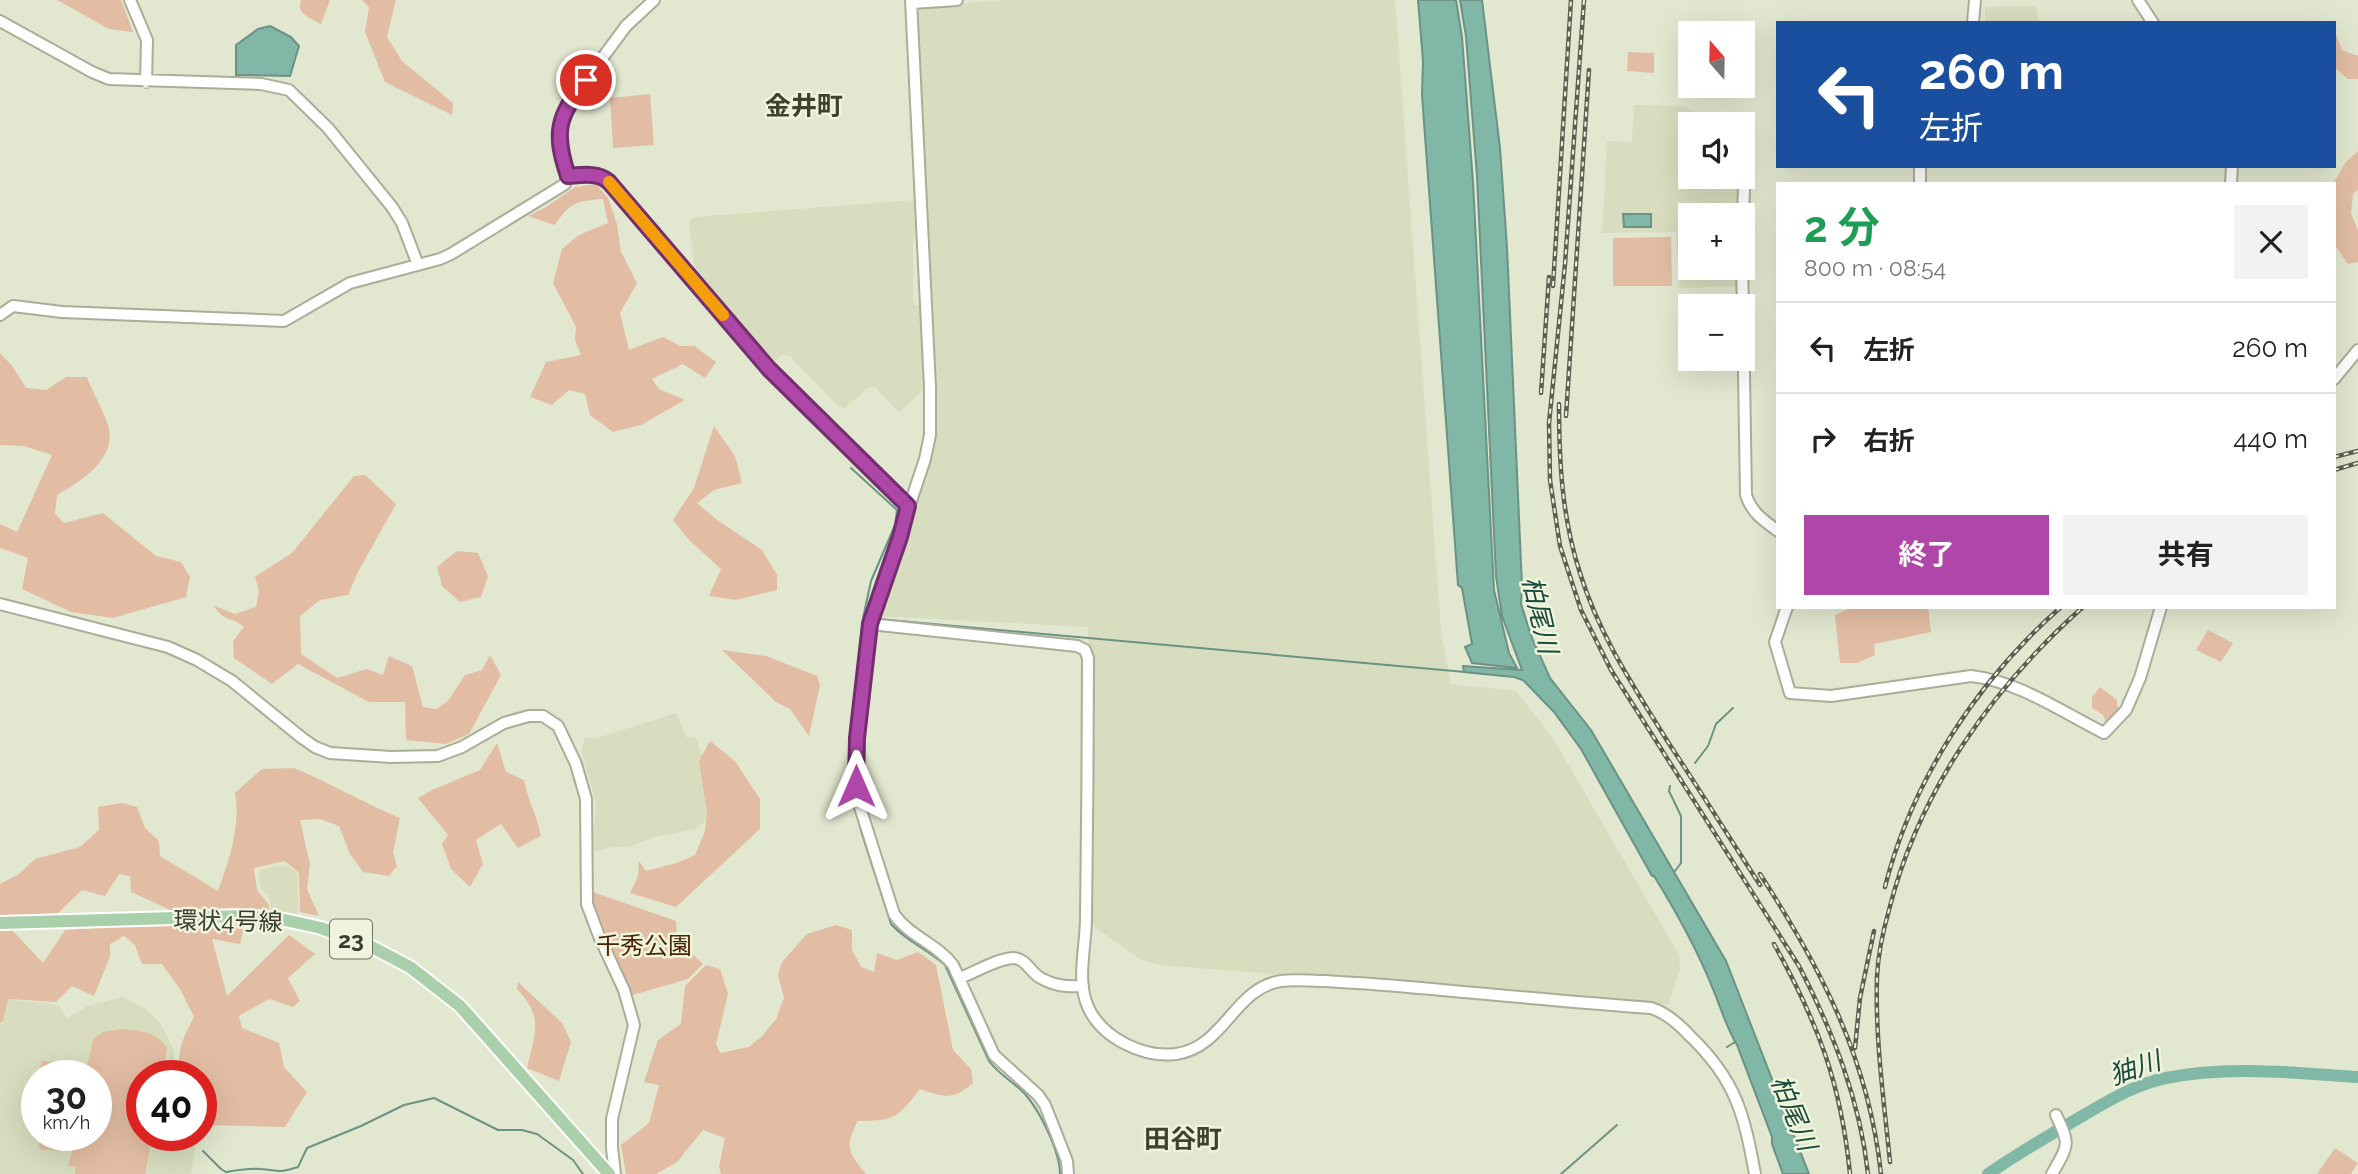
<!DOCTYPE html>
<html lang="ja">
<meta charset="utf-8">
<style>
:root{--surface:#fff;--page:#f2f2f2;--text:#222;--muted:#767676;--line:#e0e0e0;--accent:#af47a9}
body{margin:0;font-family:Raleway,"Noto Sans JP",sans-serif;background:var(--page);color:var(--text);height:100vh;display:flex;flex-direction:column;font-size:26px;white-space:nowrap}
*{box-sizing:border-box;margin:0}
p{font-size:23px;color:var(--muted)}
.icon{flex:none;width:38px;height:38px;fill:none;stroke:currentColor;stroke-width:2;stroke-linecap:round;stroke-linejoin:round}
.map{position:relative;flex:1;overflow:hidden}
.panel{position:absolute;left:1776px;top:182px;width:560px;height:427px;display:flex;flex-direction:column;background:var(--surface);border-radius:0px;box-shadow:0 7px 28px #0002}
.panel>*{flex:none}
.hud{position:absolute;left:1776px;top:21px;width:560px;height:147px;border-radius:0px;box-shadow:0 7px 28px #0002;background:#1a4fa0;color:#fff;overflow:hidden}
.needle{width:46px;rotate:340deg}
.controls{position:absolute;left:1678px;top:21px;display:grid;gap:14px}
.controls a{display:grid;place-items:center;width:77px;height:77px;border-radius:0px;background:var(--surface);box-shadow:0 7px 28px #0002;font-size:35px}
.speed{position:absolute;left:21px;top:1060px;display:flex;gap:14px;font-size:35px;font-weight:700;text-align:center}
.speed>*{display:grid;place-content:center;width:91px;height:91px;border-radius:50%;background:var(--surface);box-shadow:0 7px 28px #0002;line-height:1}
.speed small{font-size:18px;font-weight:400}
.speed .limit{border:10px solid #d22;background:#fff;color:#111}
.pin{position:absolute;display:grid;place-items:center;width:60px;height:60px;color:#fff;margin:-30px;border:4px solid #fff;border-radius:50%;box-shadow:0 2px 7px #0007}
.me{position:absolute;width:77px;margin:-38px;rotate:0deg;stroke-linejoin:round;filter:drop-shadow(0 0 5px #0008)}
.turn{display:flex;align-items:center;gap:24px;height:147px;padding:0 28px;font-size:32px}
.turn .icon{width:91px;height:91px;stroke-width:2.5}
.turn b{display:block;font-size:49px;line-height:60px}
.round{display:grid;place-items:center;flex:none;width:74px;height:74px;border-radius:0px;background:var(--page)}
.headline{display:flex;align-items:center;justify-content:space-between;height:119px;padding:0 28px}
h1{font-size:42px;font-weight:700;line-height:52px;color:#1e9e55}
.action{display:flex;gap:14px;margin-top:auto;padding:14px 28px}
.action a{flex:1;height:80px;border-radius:0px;background:var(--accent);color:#fff;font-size:28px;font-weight:700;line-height:80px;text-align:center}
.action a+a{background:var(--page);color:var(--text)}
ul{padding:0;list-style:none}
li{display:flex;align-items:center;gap:21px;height:91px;padding:0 28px;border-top:2px solid var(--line)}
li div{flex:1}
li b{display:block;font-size:26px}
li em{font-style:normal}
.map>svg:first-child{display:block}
.built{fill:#d7ddbe;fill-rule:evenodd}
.green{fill:#e2bda3}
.water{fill:#80b7a7;stroke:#6b9284;stroke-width:2}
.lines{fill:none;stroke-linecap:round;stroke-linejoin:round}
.stream{stroke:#6b9284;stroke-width:2}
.river{stroke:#80b7a7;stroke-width:12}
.secondary-casing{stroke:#aaae98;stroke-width:14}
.primary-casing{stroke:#fff;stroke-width:16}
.secondary{stroke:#fff;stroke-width:10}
.primary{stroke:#a9d0aa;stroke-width:12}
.rail-casing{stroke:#5c5f52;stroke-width:4.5}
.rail{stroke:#eff4dc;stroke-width:2;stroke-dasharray:5;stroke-linecap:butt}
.route-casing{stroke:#722e6e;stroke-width:18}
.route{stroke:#af47a9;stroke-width:12}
.slow{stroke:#f59e0b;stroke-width:12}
.labels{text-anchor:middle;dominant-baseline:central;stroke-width:5;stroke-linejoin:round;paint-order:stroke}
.shield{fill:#eff4dc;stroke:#707265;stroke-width:2}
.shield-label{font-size:23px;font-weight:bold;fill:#393b32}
.street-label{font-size:24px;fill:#393b32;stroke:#eff4dc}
.park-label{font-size:24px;fill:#492300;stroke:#eff4dc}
.neighbourhood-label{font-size:26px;font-weight:bold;fill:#3f422f;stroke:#eff4dc}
.water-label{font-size:26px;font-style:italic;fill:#1a493e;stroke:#eff4dc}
</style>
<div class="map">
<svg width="2358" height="1174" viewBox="0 0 2358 1174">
<rect width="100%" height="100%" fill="#e2e7cf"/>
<path class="built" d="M1006 0H1395L1441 630 1451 684 1516 691 1554 740 1679 955 1680 969 1668 1005 1160 965 1141 960 1095 927 1092 921 1088 627 876 616 930 452 916 13 922 6Z
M2036 6 2038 23H1985V7Z
M1634 105 1683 106 1701 114V124H1690V177H1740L1737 215H1690V268H1737V283L1735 286 1681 288 1679 285 1676 232 1602 233 1607 141 1632 142Z
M916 200 917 218 913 244V296L914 305H921L926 387 900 412 897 411 875 387 867 388 845 408 839 407 790 356 782 355 774 362H767L695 275 689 221 694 217Z
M676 713 687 738 695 736 701 753 709 762 710 817 696 829 654 837 629 847H613L596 851 593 849 596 803 581 750 585 737 594 739Z
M277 866H288L298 874V915L271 914 270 898 262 890 259 882 260 870Z
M122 997 146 1009 160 1023 174 1050 175 1076H142V1136H197L191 1174H0V1028L7 999 58 1005 67 1018 88 1006ZM37 1076H96V1136H37Z"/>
<path class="green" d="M57 0H121L133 32 109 29Z
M301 0H330L321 24C310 18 296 14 301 0Z
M362 0H396L387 37 402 61 453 103 452 115 385 82 365 32 369 7Z
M2335 35 2337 36 2342 50 2358 56V79H2348L2335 68Z
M1628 52 1654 53V73L1627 71Z
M650 94 654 145 613 148 610 98Z
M2358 151V190L2353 194 2351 213 2358 231V262L2348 264 2335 245 2333 184 2346 162Z
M596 184 608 198 617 224 621 252 637 283 620 313 629 350 663 337 680 346H694L716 362 705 378 683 364 652 379 659 389 685 400 641 425 613 432 590 415 585 394 569 390 552 405 530 397 546 362 581 355 575 340 576 327 553 283 562 249 579 235 608 223 603 199C577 201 570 202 555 225L528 216 546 207 575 187Z
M1671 237 1672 286H1613V238Z
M0 353 13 367 26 388 46 390 66 377H87C92 391 106 415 109 429 115 460 81 481 57 495L55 514 64 523 103 513 156 556 181 562 190 577 186 597 113 618 71 612 22 589 28 558 0 548V524L17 532 52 455 24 446 0 445Z
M714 426 735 456 742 483 714 490 697 503 717 520 762 550 777 575V590L736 600 709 596 721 569 689 540 673 520 694 488Z
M365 475 396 504 359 570 348 595 320 600 300 616 301 654 337 678 367 669 383 675 389 656 412 666 423 707 436 709 448 701 465 675 482 670 490 655 501 675 469 734 446 744 406 740 405 702H369L298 664 272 684 234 658 233 641 244 627C232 616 225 623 214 606L235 614 256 607 259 591 255 577 292 553 354 476Z
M457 551 478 553 488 576 481 597 460 602 442 586 437 567Z
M1852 607H1928L1931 632 1874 644 1875 655 1857 663H1840L1835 615Z
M2208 630 2233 643 2221 662 2196 650Z
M722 650 766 656 817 676 820 685 809 736 790 709 776 702Z
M2100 687 2117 700V706L2121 710 2107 724 2103 715 2092 708V697Z
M710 741 735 761 760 799V829L676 907 630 893 638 876 639 861 646 871 677 863 695 855 705 831 707 812 699 761Z
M497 743 506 772 524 780C528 800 537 816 541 836L518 848 501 824 476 840 483 864 470 887 451 869 442 844 448 835 418 798 432 790 480 770Z
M294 768C330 783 364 803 400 818L393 853 397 866 389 876 363 872 350 854 339 826 320 819 300 820 310 864 307 889 319 916 300 912 299 873 285 861 254 868 257 890 269 905 268 914 175 912 131 892 130 876 119 874 105 896 82 890 58 913 0 916V884L19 874 35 859 80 847 99 830 98 807 122 803 137 807 145 828 159 841 160 856 218 891C229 861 241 825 235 793L262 769Z
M590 891 676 921 677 940 703 964 688 979 633 995C616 964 589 926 590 891Z
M180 923 245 924 240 944 212 939 227 996 289 935 315 954 288 978 300 1001 293 1007 269 999 239 1016 242 1028 279 1043 284 1067 307 1092 285 1127 201 1125V1076H180C177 1049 182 1040 194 1017L180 989 162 964H142L135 945 124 936 110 944V957L94 996 72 986 56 1002 8 999 3 1021 0 1023V930H12L43 963 65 930Z
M836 925 852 930V950L861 967 874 972 877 953 897 960 918 952 936 965 953 1050 971 1069 973 1083C951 1101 945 1097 920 1089 897 1118 895 1121 858 1121 844 1147 848 1152 866 1174H721L719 1167 725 1138 703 1130 677 1162 656 1174H626L621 1145 649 1123 659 1085 644 1082 658 1040 681 1024 685 986 706 965 720 969 728 994 716 1044 720 1053 749 1047 763 1035 776 1019 784 998 778 975 782 962 807 934Z
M518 982 562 1023 571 1042 559 1081 527 1068C535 1033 544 1017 517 989Z
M121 1029C140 1031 155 1031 167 1047L162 1076H142V1136H152L145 1174H75L76 1167 68 1166 72 1151 69 1142 71 1136H96V1076H85L93 1039 103 1032Z
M42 1061 74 1064 72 1076H39Z
M40 1136H63L60 1151 39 1149Z
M2335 1148 2358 1163 2351 1174H2317Z"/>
<path class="water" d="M1418 0H1456L1462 37 1473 182 1494 590 1509 653 1517 668 1472 663 1465 647 1472 644 1462 588 1458 585 1422 95 1423 61Z
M1460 0H1482L1500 148 1507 247 1522 586 1521 604 1532 638 1550 678 1591 730 1726 961 1809 1174H1783L1772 1144V1137L1737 1045C1726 1027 1721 1008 1713 989 1697 949 1677 913 1654 876H1652L1581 749 1554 712 1523 680 1514 677 1464 672 1463 666 1522 670 1502 616 1496 576 1477 176 1466 36Z
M270 26 291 37 299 46 290 76 236 75V45L258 29Z
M1623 214H1651V227H1624Z"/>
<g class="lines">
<path class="stream" d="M851 468 897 510 895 525 871 581 863 618 848 770 853 801 862 834 891 924C906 941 929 950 945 965L989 1061C999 1075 1014 1082 1025 1094 1040 1111 1060 1152 1060 1174
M878 619 1465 672
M1695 763 1708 746 1716 724 1733 708
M1670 786 1669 791 1681 816V863L1675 871
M1727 1047 1735 1042
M203 1151 221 1169 226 1172C238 1170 249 1168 260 1169 279 1170 275 1174 298 1167L307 1148 361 1126 404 1105 434 1098 498 1130H522L537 1134 573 1160 583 1174
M1561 1174 1617 1125"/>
<path class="river" d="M1988 1174C2019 1153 2051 1134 2084 1115 2110 1100 2136 1084 2166 1078 2228 1065 2295 1073 2358 1077"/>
<g class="secondary-casing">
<path id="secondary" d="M130 0 147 40 146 82
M911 0 930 387V435L925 459 870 624 855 755 856 786 860 807 894 914C909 936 937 944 953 965L994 1055 1038 1095 1045 1105 1067 1161 1068 1174
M2138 0 2153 23
M912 3 957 0
M0 21 92 72 109 79 261 84 289 90 328 128 392 207 402 223 418 265
M1973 23 1975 0
M568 175C582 175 598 172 609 182L770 369 819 421 908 506
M1920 184V166
M2231 184 2232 166
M1743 215 1746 134
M1742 268 1743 306
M1743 313 1746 495C1751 512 1764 521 1778 531
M0 315 13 306 62 312 284 321 350 283 440 259 451 254 565 184C569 171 562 163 560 151 556 136 560 120 567 106L626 26 654 0
M2334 379 2358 350
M0 604 168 647 197 660 232 681 302 738 315 747 330 753 391 757 438 756 462 747 504 723 529 716H543L558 726 576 764 586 799 587 904 599 936 624 990 634 1025 612 1119V1148L615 1174
M1787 607 1775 642 1790 693 1831 696 1971 676C2018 681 2062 712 2104 733L2126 710 2140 678 2161 607
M870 624 1077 646 1085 650 1088 658C1088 745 1087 831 1086 918 1086 947 1076 980 1088 1007 1102 1038 1143 1058 1176 1054 1225 1047 1234 988 1281 981 1295 979 1310 981 1324 981 1352 983 1380 984 1408 987 1489 994 1570 1002 1651 1008 1667 1013 1679 1024 1690 1036 1736 1080 1744 1114 1755 1174
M960 978C976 972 996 959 1013 958 1025 958 1030 971 1039 977 1054 986 1066 987 1083 986
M2052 1174C2068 1145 2071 1146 2056 1115"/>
</g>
<g class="primary-casing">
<path id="primary" d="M0 923 244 916 285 920 321 928 368 945 410 967 460 1006 609 1174"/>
</g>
<use href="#secondary" class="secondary"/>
<use href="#primary" class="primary"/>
<g class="rail-casing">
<path id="rail" d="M1584 0 1565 264 1549 423 1550 480 1560 546 1581 610 1611 670 1799 966C1833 1032 1860 1100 1868 1174
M1553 286 1571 0
M1541 393 1549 277
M1559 404C1559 462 1562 518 1580 573 1599 635 1634 687 1668 742 1699 789 1729 837 1760 885
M1566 416 1589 70
M2334 457 2358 451
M2334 470 2358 463
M1760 874C1821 968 1869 1060 1881 1174
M1885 887C1912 780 1978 680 2061 607
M1774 944C1818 1023 1841 1083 1850 1174
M1855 1048 1860 998 1874 931
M1890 1162C1884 1101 1875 1039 1877 977 1878 955 1883 931 1889 910 1919 791 1992 688 2083 607"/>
</g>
<use href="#rail" class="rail"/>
</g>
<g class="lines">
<g class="route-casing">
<path id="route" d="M586 80C558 117 553 131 568 176 582 175 598 172 609 182L769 369 908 506 900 537 870 624 857 738 856 786"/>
</g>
<use href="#route" class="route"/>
<path class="slow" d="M609 182 723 315"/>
</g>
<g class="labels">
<rect class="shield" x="330" y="919.5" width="42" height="39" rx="5"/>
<g class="shield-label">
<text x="351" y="939">23</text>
</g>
<g class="street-label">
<text transform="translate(228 921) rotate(1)">環状4号線</text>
</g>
<g class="park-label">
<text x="644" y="945">千秀公園</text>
</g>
<g class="neighbourhood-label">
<text x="804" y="106">金井町</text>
<text x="1183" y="1139">田谷町</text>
</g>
<g class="water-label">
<text transform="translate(1540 615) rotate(77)">柏尾川</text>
<text transform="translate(2135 1068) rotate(-19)">㹨川</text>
<text transform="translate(1794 1113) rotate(68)">柏尾川</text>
</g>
</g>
</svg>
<div class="controls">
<a><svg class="needle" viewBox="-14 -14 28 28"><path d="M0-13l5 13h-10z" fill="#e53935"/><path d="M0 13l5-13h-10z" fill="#767676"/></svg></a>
<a><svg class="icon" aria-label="sound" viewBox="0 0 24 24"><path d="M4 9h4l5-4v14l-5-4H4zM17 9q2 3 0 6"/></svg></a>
<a>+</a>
<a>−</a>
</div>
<div class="speed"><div>30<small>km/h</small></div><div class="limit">40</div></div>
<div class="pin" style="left:586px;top:80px;background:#d93025"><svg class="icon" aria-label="arrive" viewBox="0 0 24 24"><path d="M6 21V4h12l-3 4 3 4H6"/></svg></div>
<svg class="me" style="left:856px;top:786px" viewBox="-20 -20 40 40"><path d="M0-17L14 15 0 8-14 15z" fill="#af47a9" stroke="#fff" stroke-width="4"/></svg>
<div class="hud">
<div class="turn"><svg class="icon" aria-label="left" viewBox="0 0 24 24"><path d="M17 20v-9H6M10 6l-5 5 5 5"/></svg><div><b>260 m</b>左折</div></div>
</div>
<section class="panel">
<div class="headline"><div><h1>2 分</h1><p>800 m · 08:54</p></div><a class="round"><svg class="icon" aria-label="close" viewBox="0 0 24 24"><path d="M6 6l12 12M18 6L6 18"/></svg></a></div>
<ul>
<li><svg class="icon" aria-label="left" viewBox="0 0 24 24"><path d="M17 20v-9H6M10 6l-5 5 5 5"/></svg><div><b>左折</b></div><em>260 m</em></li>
<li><svg class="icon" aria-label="right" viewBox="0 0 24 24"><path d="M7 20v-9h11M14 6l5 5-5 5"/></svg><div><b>右折</b></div><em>440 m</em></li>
</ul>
<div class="action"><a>終了</a><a>共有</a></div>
</section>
</div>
